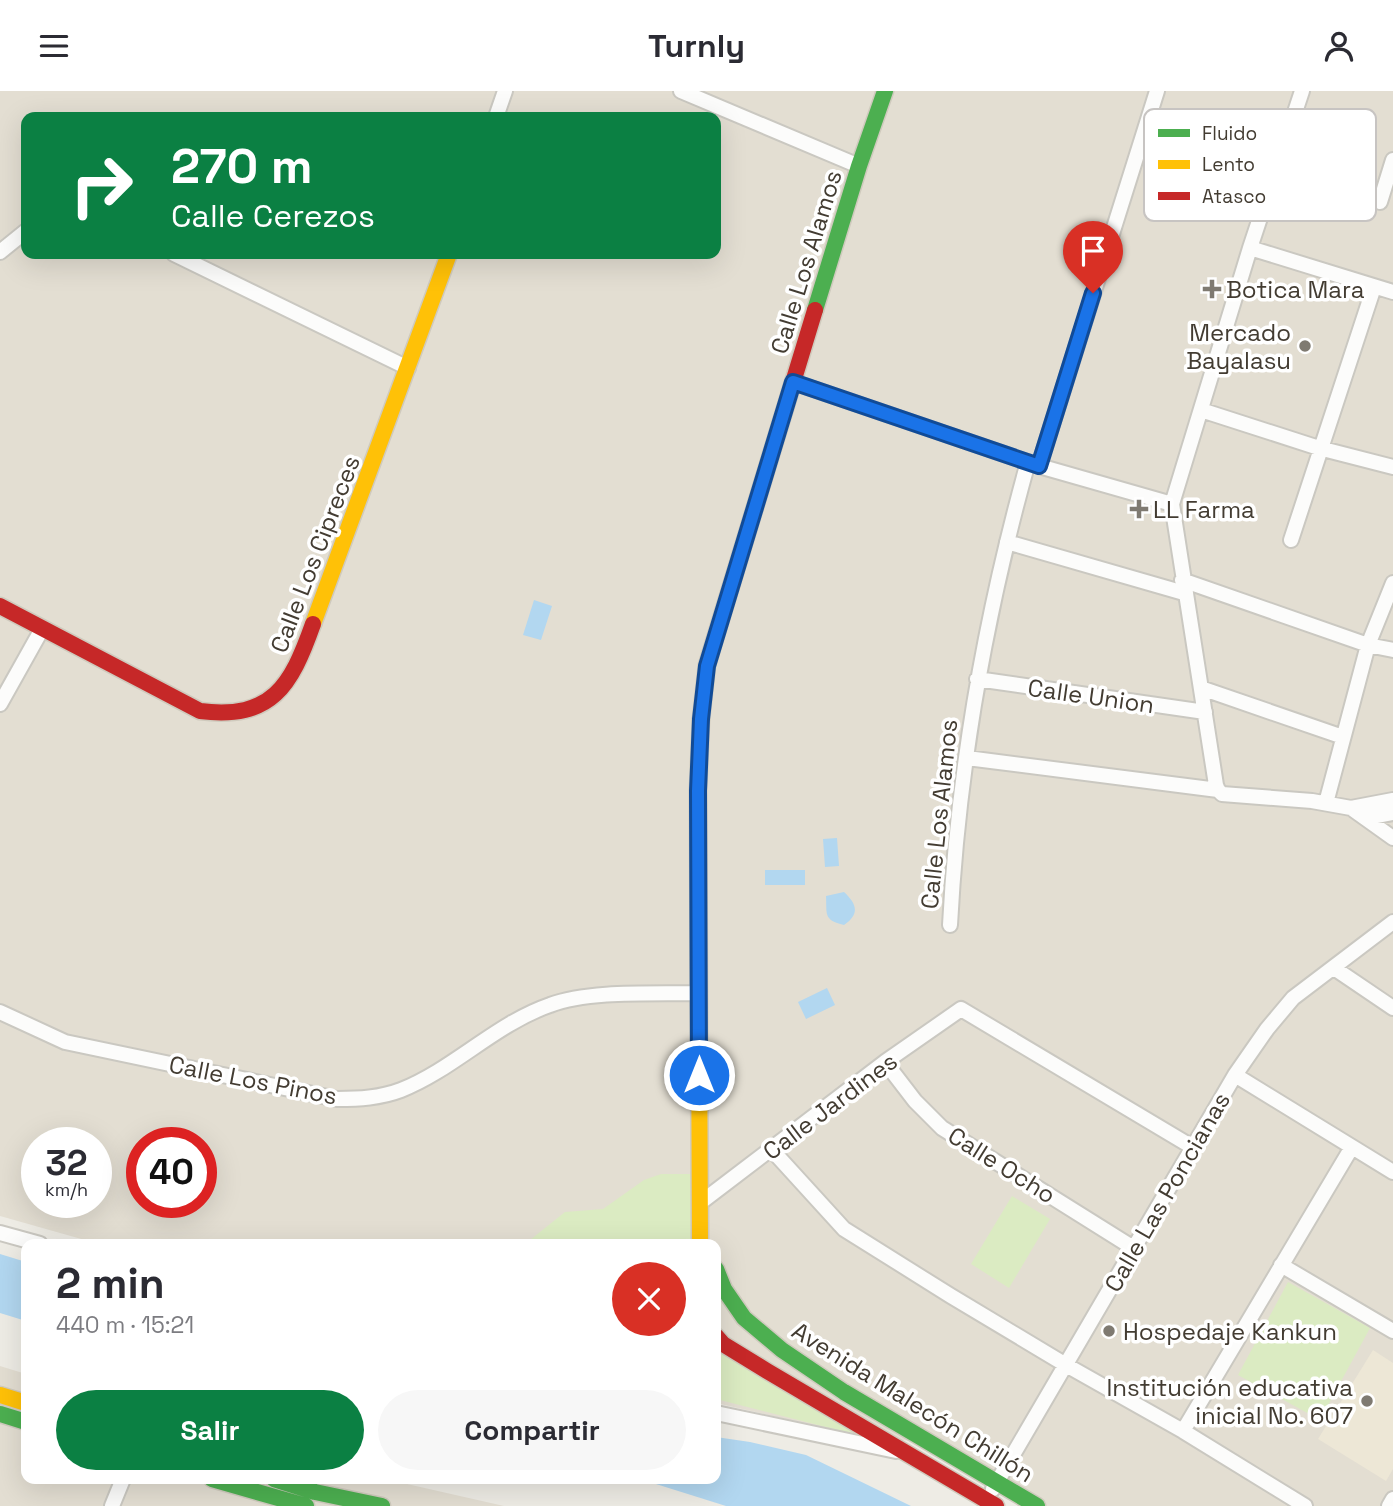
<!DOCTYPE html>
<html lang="es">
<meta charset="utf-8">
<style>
:root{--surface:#fff;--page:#f7f7f7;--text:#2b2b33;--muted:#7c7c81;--accent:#0b8043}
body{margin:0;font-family:"Space Grotesk",sans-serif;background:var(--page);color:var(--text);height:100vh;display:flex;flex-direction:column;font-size:26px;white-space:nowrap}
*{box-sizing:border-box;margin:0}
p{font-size:23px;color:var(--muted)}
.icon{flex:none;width:38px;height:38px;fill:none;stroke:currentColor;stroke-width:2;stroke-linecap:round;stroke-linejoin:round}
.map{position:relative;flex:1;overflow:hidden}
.drawer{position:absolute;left:21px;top:1148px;width:700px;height:245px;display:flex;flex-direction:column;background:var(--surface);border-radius:14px;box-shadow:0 7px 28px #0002}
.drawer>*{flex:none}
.guide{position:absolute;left:21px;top:21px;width:700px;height:147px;border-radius:14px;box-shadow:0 7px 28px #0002;background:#0b8043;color:#fff;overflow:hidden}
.speed{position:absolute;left:21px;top:1036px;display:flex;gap:14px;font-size:35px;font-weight:700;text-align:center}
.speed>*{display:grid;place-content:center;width:91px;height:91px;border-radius:50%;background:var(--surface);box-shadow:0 7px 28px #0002;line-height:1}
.speed small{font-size:18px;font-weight:400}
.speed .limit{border:10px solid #d22;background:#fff;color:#111}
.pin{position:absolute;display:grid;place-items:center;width:60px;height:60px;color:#fff;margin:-72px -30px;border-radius:50% 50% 50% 0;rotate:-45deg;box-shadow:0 0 7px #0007}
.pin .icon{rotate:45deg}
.me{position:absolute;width:77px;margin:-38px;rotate:0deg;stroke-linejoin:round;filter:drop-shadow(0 0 5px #0008)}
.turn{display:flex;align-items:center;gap:24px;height:147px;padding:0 35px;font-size:32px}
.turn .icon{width:91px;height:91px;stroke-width:2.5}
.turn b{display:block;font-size:49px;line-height:60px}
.round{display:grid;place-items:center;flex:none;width:74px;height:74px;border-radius:37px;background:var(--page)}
.headline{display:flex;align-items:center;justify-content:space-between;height:119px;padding:0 35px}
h1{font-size:42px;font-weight:600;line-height:52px}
.primary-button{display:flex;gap:14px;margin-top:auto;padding:14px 35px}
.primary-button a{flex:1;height:80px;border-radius:42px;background:var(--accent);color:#fff;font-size:28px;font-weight:600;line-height:80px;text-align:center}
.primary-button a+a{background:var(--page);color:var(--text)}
header{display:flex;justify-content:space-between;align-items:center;height:91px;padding:0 35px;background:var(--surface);font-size:32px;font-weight:600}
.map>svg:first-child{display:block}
.residential{fill:#e3ded2;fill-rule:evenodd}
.education{fill:#ede7d6}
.green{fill:#dbebc2}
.water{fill:#b2d7f0}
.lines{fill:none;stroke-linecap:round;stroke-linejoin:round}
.street-casing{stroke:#cac8c1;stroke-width:18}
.fast-casing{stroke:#cfcabd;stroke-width:19}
.slow-casing{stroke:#cfcabd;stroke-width:19}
.jam-casing{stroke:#cfcabd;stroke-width:19}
.street{stroke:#fcfcfb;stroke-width:14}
.fast{stroke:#4caf50;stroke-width:16}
.slow{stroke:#ffc107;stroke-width:16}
.jam{stroke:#c62828;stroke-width:16}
.route-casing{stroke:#114b97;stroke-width:18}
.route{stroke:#1a73e8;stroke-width:12}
.poi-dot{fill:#7f7a71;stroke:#fff;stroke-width:2.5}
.labels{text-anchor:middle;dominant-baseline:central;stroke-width:7;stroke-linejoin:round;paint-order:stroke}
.street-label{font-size:24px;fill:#433c32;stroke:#fff}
.poi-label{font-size:24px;fill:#433c32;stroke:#fff;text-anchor:start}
.key{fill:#fff;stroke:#c7c4c2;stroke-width:2}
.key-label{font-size:19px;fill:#433c32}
</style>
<header><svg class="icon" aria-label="menu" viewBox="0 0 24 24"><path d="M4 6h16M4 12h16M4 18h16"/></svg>Turnly<svg class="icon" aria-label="person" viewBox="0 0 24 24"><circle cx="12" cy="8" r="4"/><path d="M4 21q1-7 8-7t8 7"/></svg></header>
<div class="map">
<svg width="1393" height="1415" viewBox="0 0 1393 1415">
<rect width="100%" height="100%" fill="#eeece5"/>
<path class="residential" d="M0 0H1393V1415H1026L913 1350 864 1346 716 1312V1153H99L0 1125ZM26 26H716V163H26ZM37 1052H96V1111H37ZM142 1052H201V1111H142Z
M0 1275 26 1283V1388H385L504 1415H0Z"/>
<path class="education" d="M1373 1259 1393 1272V1378L1386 1390 1318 1348Z"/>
<path class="green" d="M661 1083H692L693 1153H525L565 1121 603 1118 644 1089Z
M1012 1105 1050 1128 1009 1197 971 1173Z
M1288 1191 1370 1237 1320 1329 1238 1284Z
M716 1255 857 1344 716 1308Z"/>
<path class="water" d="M534 509 552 515 541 549 523 544Z
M837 747 839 775 825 776 823 748Z
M765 779H805V794H765Z
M844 801C857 813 860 823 844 834 823 829 827 823 826 805Z
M827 897 835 914 806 928 798 911Z
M0 1163 26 1171V1230L0 1222Z
M716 1346 750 1351 806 1364 911 1415H726L640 1388H716Z"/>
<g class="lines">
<g class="street-casing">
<path id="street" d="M681 0 859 75
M496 26 505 0
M1380 111 1393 69
M1250 157 1393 201
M0 161 26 140
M174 163 408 277
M793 291 1039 375 1172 413
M1201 319 1319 357 1393 376
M1039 375 1157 0
M1291 449 1374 196
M1007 451 1184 502
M1182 489 1368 554 1393 559
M977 588 1205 621
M1201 597 1343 646
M0 613 42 538
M967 667 1218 699 1222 703 1312 710 1351 717 1393 709
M1218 699 1216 694 1172 413 1250 157 1302 0
M1326 712 1368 554 1393 492
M1351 717 1393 747
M1366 727 1393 722
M950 834C958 678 986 522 1028 371
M1334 877 1393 917
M0 921 65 951 337 1008C359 1008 380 1007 401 999 454 978 495 933 550 914 589 899 656 903 699 902
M885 971 915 1010 942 1037 1135 1158
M1235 984 1393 1081
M772 1059 844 1138 951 1205 1066 1274 1183 1340 1305 1415
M700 1112 885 971 961 918 1194 1057
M0 1142 40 1153
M1281 1174 1393 1240
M716 1322 896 1360
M1183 1340 1352 1056
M993 1398 1235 984 1267 938 1293 907 1393 831
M112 1415 123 1388
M1389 1415 1393 1408"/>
</g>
<g class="fast-casing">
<path id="fast" d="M815 219 859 75 885 0
M716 1178 724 1198 744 1227 782 1259 844 1301 1037 1415
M0 1323 26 1331
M212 1388 306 1415
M274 1388 315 1401 382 1415"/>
</g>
<g class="slow-casing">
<path id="slow" d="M313 533 449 163
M700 1153 698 700 701 628
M0 1304 26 1312"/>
</g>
<g class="jam-casing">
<path id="jam" d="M0 515 200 620C272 629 291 595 313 533
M701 628 707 574 815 219
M716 1245 723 1253 767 1280 996 1415"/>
</g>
<use href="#street" class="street"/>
<use href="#fast" class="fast"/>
<use href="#slow" class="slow"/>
<use href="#jam" class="jam"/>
</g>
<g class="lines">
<g class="route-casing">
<path id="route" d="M699 984 698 700 701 628 707 575 793 291 1039 375 1093 202"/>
</g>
<use href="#route" class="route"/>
</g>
<g class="poi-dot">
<path d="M1208.5 187.5h7v7h7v7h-7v7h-7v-7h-7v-7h7z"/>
<circle cx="1305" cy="255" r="7"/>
<path d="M1135.5 407.5h7v7h7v7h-7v7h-7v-7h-7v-7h7z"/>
<circle cx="1109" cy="1240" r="7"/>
<circle cx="1367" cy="1310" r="7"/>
</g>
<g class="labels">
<g class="street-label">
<text transform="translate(806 171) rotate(-73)">Calle Los Alamos</text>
<text transform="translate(315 463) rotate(-69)">Calle Los Cipreces</text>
<text transform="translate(1091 605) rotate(8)">Calle Union</text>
<text transform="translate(939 723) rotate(-84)">Calle Los Alamos</text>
<text transform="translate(253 989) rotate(11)">Calle Los Pinos</text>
<text transform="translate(830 1015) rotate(-37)">Calle Jardines</text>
<text transform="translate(1002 1074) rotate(32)">Calle Ocho</text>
<text transform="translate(1167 1101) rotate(-60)">Calle Las Poncianas</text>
<text transform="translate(913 1311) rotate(32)">Avenida Malecón Chillón</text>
</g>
<g class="poi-label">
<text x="1226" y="198">Botica Mara</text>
<text x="1291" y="241" text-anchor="end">Mercado<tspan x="1291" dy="28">Bayalasu</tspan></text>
<text x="1153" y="418">LL Farma</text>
<text x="1123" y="1240">Hospedaje Kankun</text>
<text x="1353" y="1296" text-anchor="end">Institución educativa<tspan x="1353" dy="28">inicial No. 607</tspan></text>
</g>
</g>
<rect x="1144" y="18" width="232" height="112" rx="10" class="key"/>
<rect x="1158" y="38" width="32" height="8" fill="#4caf50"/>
<rect x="1158" y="69" width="32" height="9" fill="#ffc107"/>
<rect x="1158" y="101" width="32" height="8" fill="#c62828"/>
<g class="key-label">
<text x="1202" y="49">Fluido</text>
<text x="1202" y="80">Lento</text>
<text x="1202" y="112">Atasco</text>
</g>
</svg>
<div class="speed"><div>32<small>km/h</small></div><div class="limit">40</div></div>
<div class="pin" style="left:1093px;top:202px;background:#d93025"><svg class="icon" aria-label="arrive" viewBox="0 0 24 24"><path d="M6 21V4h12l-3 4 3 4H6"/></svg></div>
<svg class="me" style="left:699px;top:984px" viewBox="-20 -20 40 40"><circle r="17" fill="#1a73e8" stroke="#fff" stroke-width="3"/><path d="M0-11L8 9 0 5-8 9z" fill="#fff"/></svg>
<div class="guide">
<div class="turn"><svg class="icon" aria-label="right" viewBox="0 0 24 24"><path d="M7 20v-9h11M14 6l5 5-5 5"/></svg><div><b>270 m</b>Calle Cerezos</div></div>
</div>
<section class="drawer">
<div class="headline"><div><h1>2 min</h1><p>440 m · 15:21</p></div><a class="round" style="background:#d93025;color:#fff"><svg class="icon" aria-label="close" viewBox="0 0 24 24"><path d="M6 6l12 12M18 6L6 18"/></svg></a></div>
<div class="primary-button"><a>Salir</a><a>Compartir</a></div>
</section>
</div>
